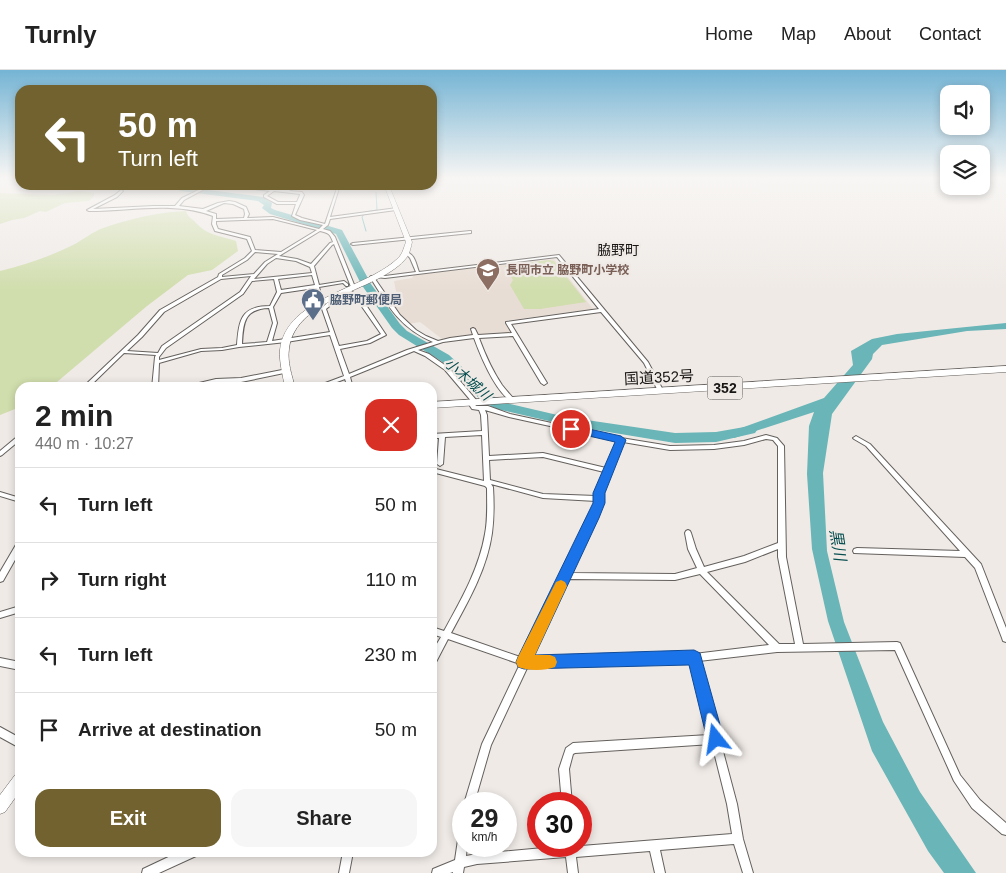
<!DOCTYPE html>
<meta charset="utf-8">
<style>
:root{--surface:#fff;--page:#f6f6f6;--text:#222;--muted:#767676;--line:#e0e0e0;--accent:#71622f}
body{margin:0;font-family:Arial,"Noto Sans JP",sans-serif;background:var(--page);color:var(--text);height:100vh;display:flex;flex-direction:column;font-size:19px;white-space:nowrap}
*{box-sizing:border-box;margin:0}
p{font-size:16px;color:var(--muted)}
.icon{flex:none;width:28px;height:28px;fill:none;stroke:currentColor;stroke-width:2;stroke-linecap:round;stroke-linejoin:round}
.map{position:relative;flex:1;overflow:hidden}
.sheet{position:absolute;left:15px;top:312px;width:422px;height:475px;display:flex;flex-direction:column;background:var(--surface);border-radius:15px;box-shadow:0 2px 8px #0003}
.sheet>*{flex:none}
.guide{position:absolute;left:15px;top:15px;width:422px;height:105px;border-radius:15px;box-shadow:0 2px 8px #0003;background:#71622f;color:#fff;overflow:hidden}
.fabs{position:absolute;left:940px;top:15px;display:grid;gap:10px}
.fabs a{display:grid;place-items:center;width:50px;height:50px;border-radius:10px;background:var(--surface);box-shadow:0 2px 8px #0003;font-size:25px}
.speed{position:absolute;left:452px;top:722px;display:flex;gap:10px;font-size:25px;font-weight:700;text-align:center}
.speed>*{display:grid;place-content:center;width:65px;height:65px;border-radius:50%;background:var(--surface);box-shadow:0 2px 8px #0003;line-height:1}
.speed small{font-size:12px;font-weight:400}
.speed .limit{border:8px solid #d22;background:#fff;color:#111}
.pin{position:absolute;display:grid;place-items:center;width:42px;height:42px;color:#fff;margin:-21px;border:2px solid #fff;border-radius:50%;box-shadow:0 1px 5px #0007}
.me{position:absolute;width:55px;margin:-28px;rotate:345deg;stroke-linejoin:round;filter:drop-shadow(0 0 4px #0008)}
.turn{display:flex;align-items:center;gap:18px;height:105px;padding:0 20px;font-size:22px}
.turn .icon{width:65px;height:65px;stroke-width:2.5}
.turn b{display:block;font-size:35px;line-height:42px}
.round{display:grid;place-items:center;flex:none;width:52px;height:52px;border-radius:15px;background:var(--page)}
.headline{display:flex;align-items:center;justify-content:space-between;height:85px;padding:0 20px}
h1{font-size:30px;font-weight:600;line-height:38px}
.primary-button{display:flex;gap:10px;margin-top:auto;padding:10px 20px}
.primary-button a{flex:1;height:58px;border-radius:15px;background:var(--accent);color:#fff;font-size:20px;font-weight:600;line-height:58px;text-align:center}
.primary-button a+a{background:var(--page);color:var(--text)}
ul{padding:0;list-style:none}
li{display:flex;align-items:center;gap:15px;height:75px;padding:0 20px;border-top:1px solid var(--line)}
li div{flex:1}
li b{display:block;font-size:19px}
li em{font-style:normal}
header{display:flex;align-items:center;gap:30px;box-sizing:border-box;height:70px;padding:0 25px;background:var(--surface);border-bottom:1px solid var(--line)}
header strong{font-size:24px}
nav{display:flex;gap:28px;margin-inline-start:auto;font-size:18px}
.map>svg:first-child{display:block}
.built{fill:#e8ddd4}
.green{fill:#d0ddac}
.water{fill:#69b5b7}
.lines{fill:none;stroke-linecap:round;stroke-linejoin:round}
.stream{stroke:#69b5b7;stroke-width:1}
.river{fill:#69b5b7;fill-rule:evenodd}
.street-casing{stroke:#64605d;stroke-width:2}
.secondary-casing{stroke:#64605d;stroke-width:1}
.highway-casing{stroke:#64605d;stroke-width:1}
.street{fill:#fff;fill-rule:evenodd}
.secondary{fill:#fff;fill-rule:evenodd}
.highway{fill:#fff;fill-rule:evenodd}
.route{fill:#1a73e8;stroke:#114b97}
.slow{fill:#f59e0b}
.labels{text-anchor:middle;dominant-baseline:central;stroke-width:4.5;stroke-linejoin:round;paint-order:stroke}
.far-education-label{font-size:12px;font-weight:bold;fill:#785e54;stroke:#efeae6;text-anchor:start}
.far-service-label{font-size:12px;font-weight:bold;fill:#4e5e75;stroke:#efeae6;text-anchor:start}
.far-neighbourhood-label{font-size:14px;fill:#181615;stroke:#efeae6}
.far-water-label{font-size:14px;font-style:italic;fill:#054d4f;stroke:#efeae6}
.shield{fill:#efeae6;stroke:#585654;stroke-width:1}
.shield-label{font-size:14px;font-weight:bold;fill:#181615}
.street-label{font-size:15px;fill:#181615;stroke:#efeae6}
.water-label{font-size:16px;font-style:italic;fill:#054d4f;stroke:#efeae6}
</style>
<header>
<strong>Turnly</strong>
<nav><a>Home</a><a>Map</a><a>About</a><a>Contact</a></nav>
</header>
<div class="map">
<svg width="1006" height="803" viewBox="0 0 1006 803">
<rect width="100%" height="100%" fill="#efeae6"/>
<path class="built" d="M554 189 593 239 505 251 511 263 442 269 420 252 408 254 392 233 398 232 394 211 412 208 414 205Z"/>
<path class="green" d="M80 121 94 123V126L89 131 65 133 46 142 40 141 24 148 12 150 0 154V123L53 125Z
M186 141C188 148 192 148 196 153 207 165 220 166 236 171L238 181 212 200 188 205 147 236 51 317 20 318V337L0 345V201C25 195 49 187 73 175 83 170 92 162 103 158 129 149 158 142 186 141Z
M549 190 554 191 586 232 540 239H524L510 215 513 210 505 196Z"/>
<path class="water" d="M1006 253V259L967 261 882 275 873 284 872 289 832 344 823 403 827 481 844 552 883 652 920 722 976 803H944L928 781 872 681 828 551 812 479 807 404 809 356 814 342 734 368 730 362 824 328 853 295 851 281 872 269 897 264Z"/>
<g class="lines">
<path class="stream" d="M370 115 374 118
M365 142 377 140 376 122
M364 144 362 147 366 161"/>
<path class="river" d="M168 115 263 127 272 133 271 138 275 140 342 160 371 214 400 254 407 261 449 285 493 326 506 333 566 347 675 363 716 362 750 356 755 357 757 360 755 363 716 372 675 373 566 355 497 339 483 332 441 291 399 265 392 258 361 214 336 164 270 144 262 138 264 135 258 131 181 121Z"/>
<g class="street-casing">
<path id="street" d="M209 115H212L184 130 179 136 203 139 218 133 229 131 235 132 246 137 249 144 247 148 273 147 319 159 323 155 300 150 292 146 296 134H277L264 127V125L270 121 225 115H234L286 120 295 115H298L289 121 302 122 304 125 295 145 302 148 325 154 338 115H340L330 147 397 138 398 139 396 140 330 149 328 155 323 159 330 161 335 167 355 217 354 218 351 217 334 174 332 175 314 196 319 215 344 211 348 214V216H346L343 213 319 217 322 228 320 229 318 228 315 218 281 223 273 237 277 253 272 271 330 262 322 239V238L327 233 350 224 349 222 351 221 362 229 386 265 370 273 340 279 349 304 407 280 433 272C400 258 388 236 370 207L371 206H373L400 245 416 260 426 266 438 271 450 268 473 265 471 259 473 258 475 259 478 265 512 263 506 253V252L599 239 557 187 385 208 375 207V205H376L385 206 416 202 410 188 406 184V182C415 184 416 194 419 202L559 185 648 292 664 322 663 323H659L644 293 601 242 511 254 547 313 544 315 541 313 513 266 479 268C485 284 492 300 502 315 506 320 510 325 515 330L512 332C495 321 481 287 474 268L443 272 418 280 429 284 449 298 477 331 478 332 477 333H474L476 336H488L510 344 621 368 670 376 714 375 744 371 766 365 777 368 784 376 786 487 803 574 897 572 900 573 960 705 980 730 1006 753V765L1002 764 972 738 954 711 895 580 777 582 699 591 719 666 721 669 720 670 737 734 743 769 753 803H743L734 774 660 780 665 803H655L650 781 576 787 578 803H568L566 787 477 794 464 797 463 803H453V802L450 803H432L433 799 455 790 459 763 460 759 464 758V776H467L466 786 477 784 565 776H581L732 764 727 734 712 674 575 683 573 684 569 699 572 734H562L559 699 566 678 573 673 709 665 691 592 528 596 491 675 474 734H464L482 674 520 594 448 569 435 594 432 595V582L441 567 432 564V557L444 561C461 530 479 499 485 464 488 449 487 433 487 418L485 416 432 402V398L484 411 482 365 445 367 443 394 440 396 437 394 439 368H432V364L482 361 481 345 479 340 472 339 468 333 472 332 445 300 425 286 414 281 350 307 353 318H348L345 309 321 318H312L344 306 330 265 286 272 239 277 222 280 201 281 159 293 158 318H152L155 287 156 285 124 283 88 318H82L138 265 160 240 218 207 219 204 245 188 252 181 247 169 215 161 212 154 213 146C174 131 130 141 89 141L87 140 115 125 121 120 123 121 117 127 93 139 154 136H175L182 128ZM274 121 300 124V125L297 132H278L267 126ZM224 133 233 134 244 139 245 144 244 148 216 149V144L206 141ZM273 149 317 160 281 182 255 180 250 167 218 159 216 154V151ZM320 161C329 163 330 164 333 172L330 173 311 194 297 189 279 186ZM255 182 278 184 265 192 254 204 222 207V205L247 190ZM276 188 296 191 310 197 312 203 254 209 267 194ZM312 205 315 215 281 220 278 209ZM251 206 240 222 162 276 158 283 127 281 142 267 164 242 221 209ZM274 209 277 222 270 236C241 236 239 250 237 275L222 278 201 279 159 290V287L166 278 243 224 252 211ZM353 226 358 231 381 264 367 271 339 276 326 239 331 235ZM269 238 273 253 267 272 242 274C243 253 244 239 269 238ZM485 340 509 347 618 371 606 398 543 383 489 386 487 345ZM766 369 773 370 778 376V473L744 486 704 497 696 479 691 463 690 461 688 460 686 461 685 463 688 479 697 498 675 504 571 503 596 449 603 429 602 423 623 372 670 380 714 379 744 375ZM543 387 604 402 596 423V426L543 424 490 410 489 390ZM491 414 543 428 596 431 590 449 561 506 562 507 523 588 451 563C468 532 487 499 492 463 494 448 494 433 493 417ZM778 479V487L795 574H779L707 502 745 492ZM700 504 769 575 694 584 531 588 568 509 675 510Z
M470 161H471V163L353 175 351 174 353 173Z
M287 299 290 301 289 302 241 312 216 313 191 318H178L216 309 241 308Z
M20 365V370L2 385 0 386V381L18 366Z
M856 366 870 374 981 494 1006 558V572L1003 571 1002 568 975 498 965 487 854 483 853 481 854 479 857 478 960 481 866 376 854 369 853 368Z
M0 422 20 428V432L0 426Z
M20 472V481L3 511 0 512V502L17 473Z
M20 536V542L0 548V542Z
M0 588 20 592V600L0 596Z
M0 657 20 668V678L0 667Z
M179 782H197L196 786 159 803H142L143 799Z
M343 782H353L349 803H339Z"/>
</g>
<g class="secondary-casing">
<path id="secondary" d="M20 703V721L5 742 0 744V725L15 705Z"/>
</g>
<g class="highway-casing">
<path id="highway" d="M328 115 390 118 412 172C411 176 410 183 407 187 382 221 295 226 289 279 287 292 292 305 295 318H285C283 305 279 292 280 280 286 226 370 219 400 186 403 182 404 177 406 172L386 120Z
M1006 296V302L432 338V332Z"/>
</g>
<use href="#street" class="street"/>
<use href="#secondary" class="secondary"/>
<use href="#highway" class="highway"/>
</g>
<linearGradient id="sky" x2="0" y2="1"><stop stop-color="#75b4d4"/><stop offset="0.49" stop-color="#f8f6f4"/><stop offset="1" stop-color="#f8f6f4" stop-opacity="0"/></linearGradient>
<rect width="1006" height="221" fill="url(#sky)"/>
<path class="route" d="M571 355 621 366 626 370 605 423V433L599 448 535 585 694 580 700 583 724 669 722 675 716 678 710 675 707 669 689 595 524 599 518 597 516 592 518 587 593 433V423L615 372 567 361 566 359Z"/>
<path class="slow" d="M561 510 565 512 567 516 535 585H550L555 587 557 592 555 597C545 601 528 601 518 597L516 592 518 587 556 512Z"/>
<defs>
<g id="school-pin" transform="scale(1.25)"><path d="M0 17L-7.5 6A9.5 9.5 0 1 1 7.5 6Z" fill="#8d6e63" stroke="#efeae6"/><path d="M0-5L7-2L0 1L-7-2ZM-4 1L0 2.5L4 1V4Q0 6-4 4Z" fill="#fff"/></g>
<g id="civic-pin" transform="scale(1.25)"><path d="M0 17L-7.5 6A9.5 9.5 0 1 1 7.5 6Z" fill="#5c6f8a" stroke="#efeae6"/><path d="M-.6-6.5H3V-4.5H.6V-3L4-1V1h2V6H-6V1h2V-1L-.6-3ZM-1.2 2.5V6h2.4V2.5Z" fill="#fff"/></g>
</defs>
<g fill-rule="evenodd">
<use href="#school-pin" x="488" y="200"/>
<use href="#civic-pin" x="313" y="230"/>
</g>
<g class="labels">
<g class="far-education-label">
<text x="506" y="200">長岡市立 脇野町小学校</text>
</g>
<g class="far-service-label">
<text x="330" y="230">脇野町郵便局</text>
</g>
<g class="far-neighbourhood-label">
<text x="618" y="180">脇野町</text>
</g>
<g class="far-water-label">
<text transform="translate(468 309) rotate(41)">小木城川</text>
</g>
<rect class="shield" x="707.5" y="306.5" width="35" height="23" rx="4"/>
<g class="shield-label">
<text x="725" y="318">352</text>
</g>
<g class="street-label">
<text transform="translate(659 307) rotate(-3)">国道352号</text>
</g>
<g class="water-label">
<text transform="translate(838 475) rotate(81)">黒川</text>
</g>
</g>
</svg>
<div class="fabs">
<a><svg class="icon" aria-label="sound" viewBox="0 0 24 24"><path d="M4 9h4l5-4v14l-5-4H4zM17 9q2 3 0 6"/></svg></a>
<a><svg class="icon" aria-label="layers" viewBox="0 0 24 24"><path d="M12 4l9 5-9 5-9-5zM3 14l9 5 9-5"/></svg></a>
</div>
<div class="speed"><div>29<small>km/h</small></div><div class="limit">30</div></div>
<div class="pin" style="left:571px;top:359px;background:#d93025"><svg class="icon" aria-label="arrive" viewBox="0 0 24 24"><path d="M6 21V4h12l-3 4 3 4H6"/></svg></div>
<svg class="me" style="left:716px;top:669px" viewBox="-20 -20 40 40"><path d="M0-17L14 15 0 8-14 15z" fill="#1a73e8" stroke="#fff" stroke-width="4"/></svg>
<div class="guide">
<div class="turn"><svg class="icon" aria-label="left" viewBox="0 0 24 24"><path d="M17 20v-9H6M10 6l-5 5 5 5"/></svg><div><b>50 m</b>Turn left</div></div>
</div>
<section class="sheet">
<div class="headline"><div><h1>2 min</h1><p>440 m · 10:27</p></div><a class="round" style="background:#d93025;color:#fff"><svg class="icon" aria-label="close" viewBox="0 0 24 24"><path d="M6 6l12 12M18 6L6 18"/></svg></a></div>
<ul>
<li><svg class="icon" aria-label="left" viewBox="0 0 24 24"><path d="M17 20v-9H6M10 6l-5 5 5 5"/></svg><div><b>Turn left</b></div><em>50 m</em></li>
<li><svg class="icon" aria-label="right" viewBox="0 0 24 24"><path d="M7 20v-9h11M14 6l5 5-5 5"/></svg><div><b>Turn right</b></div><em>110 m</em></li>
<li><svg class="icon" aria-label="left" viewBox="0 0 24 24"><path d="M17 20v-9H6M10 6l-5 5 5 5"/></svg><div><b>Turn left</b></div><em>230 m</em></li>
<li><svg class="icon" aria-label="arrive" viewBox="0 0 24 24"><path d="M6 21V4h12l-3 4 3 4H6"/></svg><div><b>Arrive at destination</b></div><em>50 m</em></li>
</ul>
<div class="primary-button"><a>Exit</a><a>Share</a></div>
</section>
</div>
